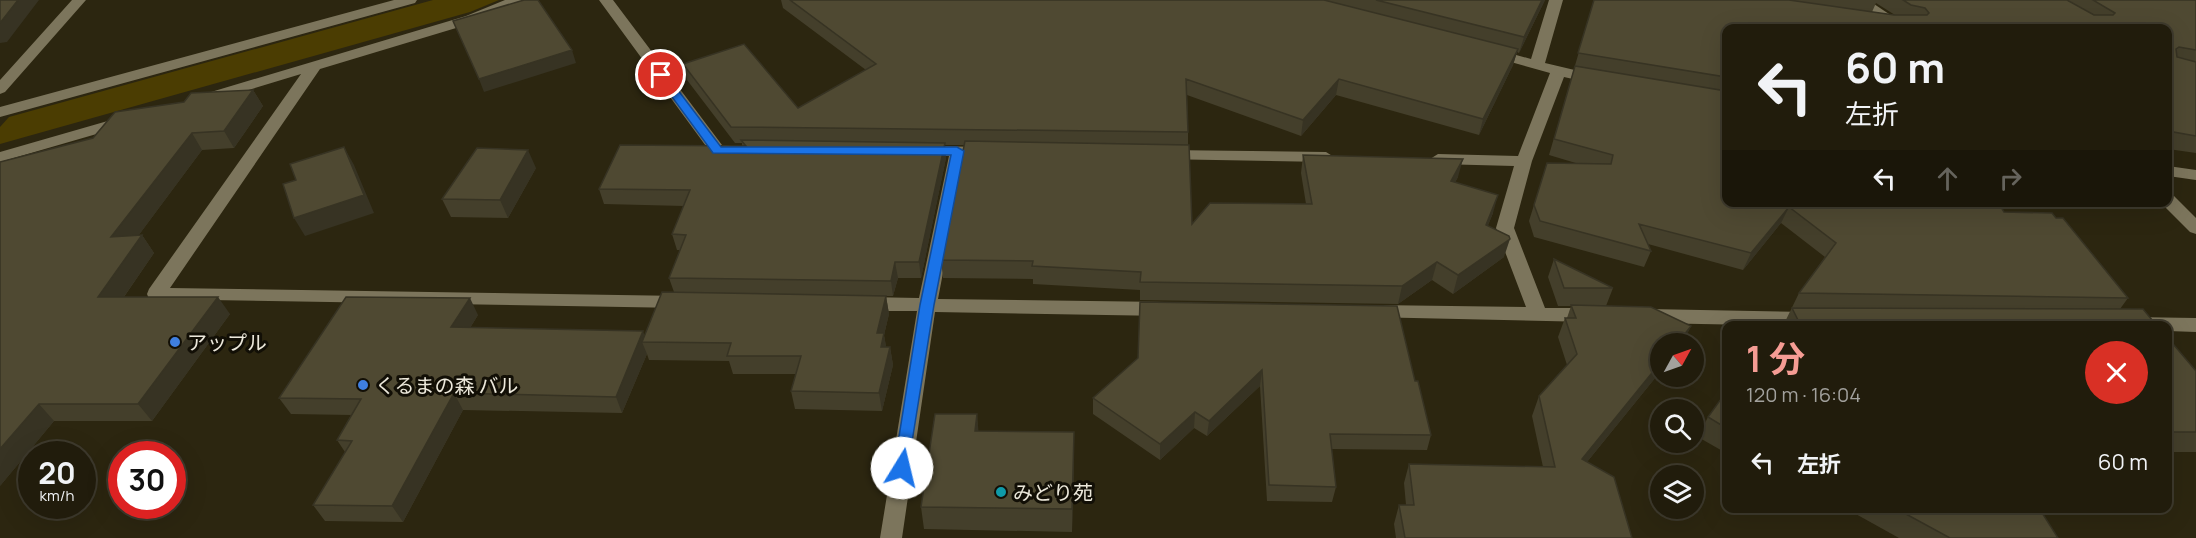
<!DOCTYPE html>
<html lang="ja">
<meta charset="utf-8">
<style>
:root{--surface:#211c0c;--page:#292515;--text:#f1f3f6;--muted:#a2a19d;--line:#3e3a2d;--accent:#f59c94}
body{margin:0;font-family:Manrope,"Noto Sans JP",sans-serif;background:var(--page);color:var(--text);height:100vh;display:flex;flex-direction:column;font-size:22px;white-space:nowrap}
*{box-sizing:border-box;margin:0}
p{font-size:20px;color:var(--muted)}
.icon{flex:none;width:33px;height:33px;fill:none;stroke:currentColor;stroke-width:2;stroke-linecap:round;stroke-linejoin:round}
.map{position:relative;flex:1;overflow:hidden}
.panel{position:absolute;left:1722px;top:321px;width:450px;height:192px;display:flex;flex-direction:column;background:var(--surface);border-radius:12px;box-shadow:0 6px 24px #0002,0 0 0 2px var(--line)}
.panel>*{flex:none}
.top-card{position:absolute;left:1722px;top:24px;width:450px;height:183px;border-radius:12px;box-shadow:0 6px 24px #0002,0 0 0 2px var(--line);background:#211c0c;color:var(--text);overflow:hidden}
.needle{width:39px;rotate:50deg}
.fabs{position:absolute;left:1650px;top:333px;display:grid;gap:12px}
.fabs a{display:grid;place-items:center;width:54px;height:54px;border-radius:50%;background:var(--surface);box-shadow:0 6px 24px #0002,0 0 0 2px var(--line);font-size:30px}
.speed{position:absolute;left:18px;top:441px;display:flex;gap:12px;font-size:30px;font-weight:700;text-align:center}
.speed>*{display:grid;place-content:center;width:78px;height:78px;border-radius:50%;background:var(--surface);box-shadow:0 6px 24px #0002,0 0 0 2px var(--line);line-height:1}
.speed small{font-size:15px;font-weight:400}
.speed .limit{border:9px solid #d22;background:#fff;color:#111}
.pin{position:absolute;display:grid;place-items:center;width:51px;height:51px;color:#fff;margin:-26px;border:3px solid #fff;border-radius:50%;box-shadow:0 2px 6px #0007}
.me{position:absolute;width:66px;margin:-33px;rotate:9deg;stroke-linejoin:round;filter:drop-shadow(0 0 4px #0008)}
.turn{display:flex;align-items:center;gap:21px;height:126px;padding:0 24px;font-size:27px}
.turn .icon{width:78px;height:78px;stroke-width:2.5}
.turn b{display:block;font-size:42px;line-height:51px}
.lanes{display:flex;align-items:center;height:57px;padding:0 24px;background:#0003;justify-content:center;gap:30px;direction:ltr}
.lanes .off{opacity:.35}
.round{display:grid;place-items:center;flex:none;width:63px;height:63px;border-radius:32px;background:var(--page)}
.summary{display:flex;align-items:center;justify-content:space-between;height:102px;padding:0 24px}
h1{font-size:36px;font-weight:700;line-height:45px;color:var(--accent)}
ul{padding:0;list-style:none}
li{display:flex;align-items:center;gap:18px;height:78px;padding:0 24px}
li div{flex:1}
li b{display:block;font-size:22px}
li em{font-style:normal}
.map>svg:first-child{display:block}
.green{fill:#4b3d02}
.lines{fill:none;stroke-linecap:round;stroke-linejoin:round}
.minor{fill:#7c755c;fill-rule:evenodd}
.wall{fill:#443f2b;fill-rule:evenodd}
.shaded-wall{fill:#373323}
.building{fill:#4f4932;stroke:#373323;stroke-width:1.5}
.route{fill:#1a73e8;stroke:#114b97;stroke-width:1.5}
.shop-dot{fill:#3f7fe0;stroke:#120f06;stroke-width:2}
.culture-dot{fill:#0f9aa8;stroke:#120f06;stroke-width:2}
.labels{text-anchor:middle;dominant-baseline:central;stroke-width:6;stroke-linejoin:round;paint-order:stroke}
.poi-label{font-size:20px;fill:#ece8db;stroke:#120f06;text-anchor:start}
</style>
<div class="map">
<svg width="2196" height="538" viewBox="0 0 2196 538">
<rect width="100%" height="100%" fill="#2c2610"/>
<path class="green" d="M433 0H499L470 12 0 144V127L9 117Z"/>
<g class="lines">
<path class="minor" d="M72 0H86L5 92 0 94V80Z
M394 0H417L415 3 0 117V107Z
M505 0H524L522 3 476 22 320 69 170 288 682 296 689 297 691 302 689 307 682 308 149 299 147 294 149 289 301 74 206 103 198 98 201 95 466 16Z
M599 0H613L722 145 741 147 743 150 741 153H711Z
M1549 0H1563L1545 63 1600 76 1603 79 1595 84 1564 77 1532 161 1514 228 1545 308H1591L1598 310 1600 315 1598 320 1591 322 1368 317 1366 312 1368 307 1375 305 1526 307 1496 228 1514 166 1438 164 1430 159 1438 154 1518 156 1550 73 1486 55 1484 52 1491 48 1531 59Z
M1851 0H1868L1910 28H1894Z
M125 116 133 121 131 124 0 162V152Z
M922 146 987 147 995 152 987 157H965L938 299 1165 302 1172 304 1174 309 1172 314 1165 316 935 312 902 538H880L917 311H865L858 309 856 304 858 299 865 297 919 298 949 156 916 154 914 151Z
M1165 150 1326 152 1334 157 1326 162 1159 159 1157 155Z
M2168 166 2196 170V180L2168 176Z
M2168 195 2174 196 2196 218V234L2190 232 2162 204 2168 202Z
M1648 309 1809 312 1816 314 1818 319 1816 324 1810 326 1648 323 1641 321 1639 316 1641 311Z
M2131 317 2196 318V332L2168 331V326H2122L2124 319Z"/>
</g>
<path class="wall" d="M781 0H1545L1519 53 1517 52 1513 65 1479 135 1336 95 1301 136 1187 95 1188 132V145L1192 224 1306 204 1301 173 1303 155 1458 177 1455 182 1493 213 1488 225 1504 257 1453 294 1432 280 1398 304 1140 300V290L1033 284V279L943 278 941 260 964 145H945L946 158 921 278H898L893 296H886L889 314 884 335 886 347H890L893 365 882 411 795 409 791 391 796 374H733L729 361 649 360 647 354 622 413 463 410 403 522 325 521 313 505 345 452 337 440 351 415 291 414 279 398 478 315 470 328 645 336 674 292 669 278 680 250H677L672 234 684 206 604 204 599 189 742 146V143H735L687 80 683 64 798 108 866 70 783 8Z
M1594 0H2196V153L2168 149V28H1726V202L1944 206 2004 212 2128 298 2120 309 2157 326H1783L1799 293 1825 257 1781 223 1743 270 1648 244 1651 251 1644 267 1534 237 1529 221 1547 163 1579 164 1549 155ZM1876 3 1895 15 1872 12Z
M253 90 263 106 234 148 202 150 138 236 142 235 154 253 124 297 230 314 152 421H54L0 486 93 138 184 102Z
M536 168 508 218 451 217 442 199Z
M1554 259 1613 288 1606 306 1691 326 1682 344H1660V372L1587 462 1632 538H1396L1394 524 1399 505H1406L1404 483 1409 464 1543 467 1532 416 1539 396 1567 365 1558 337 1565 318H1567L1571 306H1558L1548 277Z
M2168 338 2196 371V452H2168Z
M1138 358 1415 381 1431 435 1427 450 1331 449 1336 487 1332 502 1267 501 1260 386 1207 436 1194 428 1160 460 1093 414V398Z
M1726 392V453L1698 437 1708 417Z
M977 414 978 431 1074 432V455L1072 532 924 529 921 507Z
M1845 508H2131L2128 512 2040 510 2058 538H1899Z"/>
<path class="shaded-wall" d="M18 0H39L7 42 0 43V23Z
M1542 0H1545L1519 53 1524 37Z
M1518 49 1513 65 1479 135 1483 119Z
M572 50 576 63 484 92 479 79Z
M1339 79 1336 95 1301 136 1303 120Z
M253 90 263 106 234 148 224 131Z
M192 133 202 150 124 255 111 237Z
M945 143 946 158 921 278 919 262Z
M344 147 354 165 374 213 305 236 294 218Z
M528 150 536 168 508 218 500 200Z
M1463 159 1458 177 1447 199 1451 181Z
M1498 195 1493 213 1481 243 1486 225Z
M1789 207 1781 223 1743 270 1751 253Z
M142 235 154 253 112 314 98 297Z
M1510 239 1504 257 1453 294 1458 275Z
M895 262 898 278 893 296 891 281Z
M1437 262 1432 280 1398 304 1402 286Z
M886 296 889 314 884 335 887 351H880L877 333Z
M218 297 230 314 152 421 138 404Z
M470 298 478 315 460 344 451 327Z
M1691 326 1682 344H1677Z
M643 331 647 342H642L647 354 622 413 616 397Z
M890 347 893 365 882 411 879 393Z
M1660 363V372L1574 478 1582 459Z
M1262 370 1260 386 1207 436 1209 421Z
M454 393 463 410 403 522 392 506Z
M39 404 54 421 0 486V449Z
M1195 412 1194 428 1160 460V444Z
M977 414 979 437 975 431Z
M1074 432V455L1072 532V509Z"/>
<path class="building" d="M0 0H18L0 23Z
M524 0H538L572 50 479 79 453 21Z
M790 0H1324L1518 49 1483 119 1339 79 1303 120 1186 79 1188 132 731 127 683 64 744 44 798 108 876 64Z
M1376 0H1542L1524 37Z
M1594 0H1789L1894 15H1927L1929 13 1925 8 1911 5 1903 0H2067L2094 15H2113L2115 13 2093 0H2196V50L2179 47 2176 49 2177 57 2196 62V136L2168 131V28H1726V77L1578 53Z
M1575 66 1726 91V202H1942L1944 206 2001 207 2004 212 2052 213 2056 218H2063L2128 298 1799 293 1836 243 1789 207 1751 253 1639 224 1651 251 1540 221 1534 205 1547 163 1611 164 1613 155 1554 139Z
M253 90 224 131 192 133 111 237 142 235 98 297H218L138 404H39L0 449V162L93 138 115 112 184 102 191 93Z
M741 140 945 143 919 262H895L891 281 669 278 686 235 672 234 690 190 599 189 620 145 746 146Z
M965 141 1189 145 1192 224 1210 203 1312 204 1303 155 1463 159 1451 181 1498 195 1486 225 1509 236 1510 239 1458 275 1437 262 1402 286 1140 282 1141 272 1032 266 1033 261 941 260Z
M344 147 364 195 294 218 283 184 296 180 290 164Z
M477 148 528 150 500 200 442 199Z
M1554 259 1613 288H1564Z
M662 292 886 296 877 333H884L881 347H890L879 393 791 391 801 356H727L731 343 642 342Z
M346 297 470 298 451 327 643 331 616 397 454 393 392 506 313 505 352 441 337 440 361 399 279 398Z
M1140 302 1397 306 1415 381H1418L1431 435 1330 434 1336 487 1269 485 1262 370 1209 421 1195 412 1160 444 1093 398 1138 358Z
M1571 305 1651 307 1691 326 1677 344H1660V363L1582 459 1614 477 1632 538H1405L1399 505H1414L1409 464 1555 467 1539 396 1577 354 1565 318H1576Z
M1792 308 2143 309 2157 326H1801Z
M2168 338 2196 371V432H2168Z
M1726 392V428L1708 417Z
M935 414H977L975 431 1074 432 1072 509 921 507Z
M1895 508H2039L2058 538H1950Z"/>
<path class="route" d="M661 72 665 73 721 147H957L964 151 934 305 907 473 902 475 896 473 894 468 920 305 951 155 713 153 656 75Z"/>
<g class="shop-dot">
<circle cx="175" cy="342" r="6"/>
<circle cx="363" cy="385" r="6"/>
</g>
<circle class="culture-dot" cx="1001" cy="492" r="6"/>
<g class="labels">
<g class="poi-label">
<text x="187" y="342">アップル</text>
<text x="375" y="385">くるまの森 バル</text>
<text x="1013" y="492">みどり苑</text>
</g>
</g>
</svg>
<div class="fabs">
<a><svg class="needle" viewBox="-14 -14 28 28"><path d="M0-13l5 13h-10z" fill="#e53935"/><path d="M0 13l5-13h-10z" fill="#a2a19d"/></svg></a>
<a><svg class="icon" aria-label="search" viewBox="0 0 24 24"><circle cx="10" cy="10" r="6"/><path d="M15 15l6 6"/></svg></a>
<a><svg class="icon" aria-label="layers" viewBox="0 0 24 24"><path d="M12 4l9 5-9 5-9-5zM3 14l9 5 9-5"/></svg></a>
</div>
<div class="speed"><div>20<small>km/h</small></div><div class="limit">30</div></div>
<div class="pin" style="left:661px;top:75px;background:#d93025"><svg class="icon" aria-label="arrive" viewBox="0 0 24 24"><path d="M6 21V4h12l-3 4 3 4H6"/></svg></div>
<svg class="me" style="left:902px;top:468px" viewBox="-20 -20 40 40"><circle r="19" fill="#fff"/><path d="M0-13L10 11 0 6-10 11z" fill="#1a73e8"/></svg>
<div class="top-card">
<div class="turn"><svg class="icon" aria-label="left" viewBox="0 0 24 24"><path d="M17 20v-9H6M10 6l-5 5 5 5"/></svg><div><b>60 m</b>左折</div></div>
<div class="lanes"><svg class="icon" aria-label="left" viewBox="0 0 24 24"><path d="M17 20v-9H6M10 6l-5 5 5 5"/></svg><svg class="icon off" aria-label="ahead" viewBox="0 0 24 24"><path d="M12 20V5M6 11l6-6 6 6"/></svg><svg class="icon off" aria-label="right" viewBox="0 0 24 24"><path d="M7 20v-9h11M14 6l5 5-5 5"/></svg></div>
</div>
<section class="panel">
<div class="summary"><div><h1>1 分</h1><p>120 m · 16:04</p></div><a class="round" style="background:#d93025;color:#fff"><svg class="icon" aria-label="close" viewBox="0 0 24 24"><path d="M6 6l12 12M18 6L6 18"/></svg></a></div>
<ul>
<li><svg class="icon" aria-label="left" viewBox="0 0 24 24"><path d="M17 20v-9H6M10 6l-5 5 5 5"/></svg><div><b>左折</b></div><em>60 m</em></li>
</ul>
</section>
</div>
